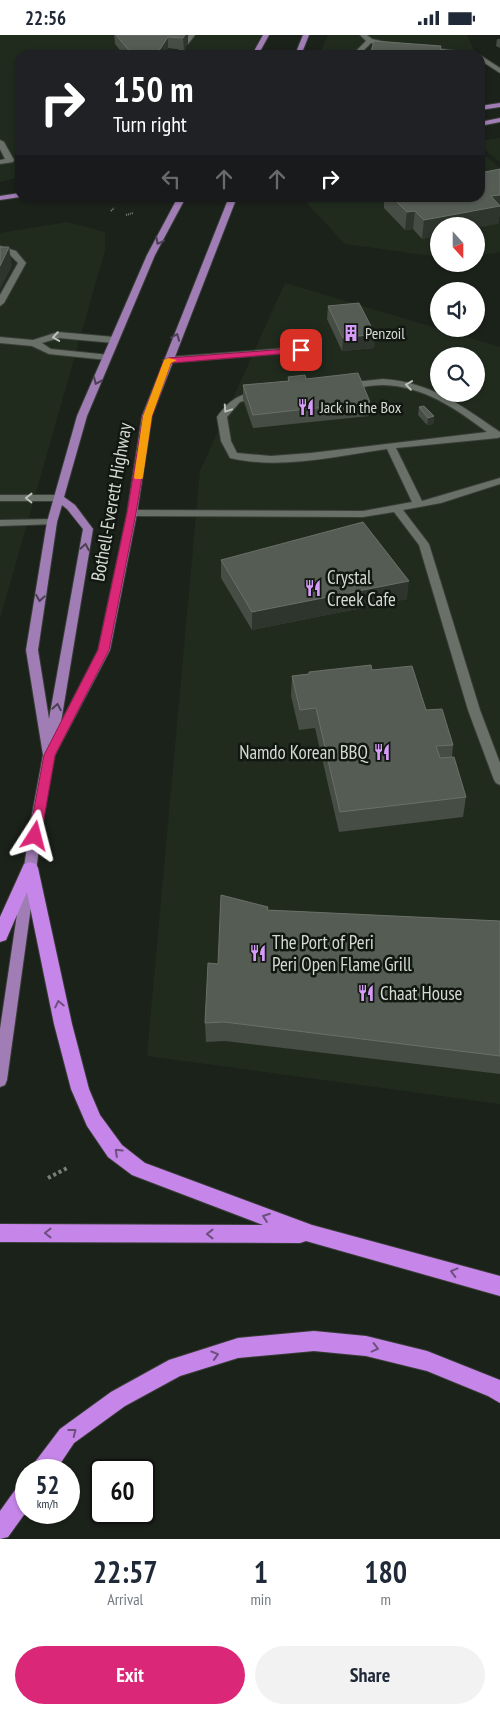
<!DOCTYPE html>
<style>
:root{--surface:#fff;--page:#f2f2f3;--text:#1f2937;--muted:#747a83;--accent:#db2777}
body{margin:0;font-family:"PT Sans Narrow",sans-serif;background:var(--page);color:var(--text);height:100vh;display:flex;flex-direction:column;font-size:19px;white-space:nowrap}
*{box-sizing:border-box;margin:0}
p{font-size:16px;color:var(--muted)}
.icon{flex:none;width:28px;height:28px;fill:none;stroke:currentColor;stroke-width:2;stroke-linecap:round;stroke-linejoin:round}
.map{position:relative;height:1504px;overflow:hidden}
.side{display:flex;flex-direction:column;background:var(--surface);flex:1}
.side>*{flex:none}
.hud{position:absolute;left:15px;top:15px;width:470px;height:152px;border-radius:15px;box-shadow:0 1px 4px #0004;background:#202124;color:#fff;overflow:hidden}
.needle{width:32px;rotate:159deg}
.controls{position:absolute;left:430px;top:182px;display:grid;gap:10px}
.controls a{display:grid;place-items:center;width:55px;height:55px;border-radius:50%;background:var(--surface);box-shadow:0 1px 4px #0004;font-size:25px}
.speed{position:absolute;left:15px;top:1424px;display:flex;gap:10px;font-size:25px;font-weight:700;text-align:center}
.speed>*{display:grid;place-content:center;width:65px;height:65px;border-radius:50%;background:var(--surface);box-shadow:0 1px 4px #0004;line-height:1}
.speed small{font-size:12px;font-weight:400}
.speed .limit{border:2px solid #111;border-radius:8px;background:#fff;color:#111}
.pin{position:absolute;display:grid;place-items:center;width:42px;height:42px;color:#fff;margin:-21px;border-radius:10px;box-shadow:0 2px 8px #0006}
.me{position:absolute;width:55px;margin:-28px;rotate:9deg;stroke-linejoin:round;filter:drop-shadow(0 0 4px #0008)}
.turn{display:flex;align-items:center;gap:18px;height:105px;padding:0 15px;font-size:22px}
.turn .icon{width:65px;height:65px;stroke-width:2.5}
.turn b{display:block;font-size:35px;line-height:42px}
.lanes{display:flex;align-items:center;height:48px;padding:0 15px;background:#0003;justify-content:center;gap:25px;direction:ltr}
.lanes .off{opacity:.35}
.eta{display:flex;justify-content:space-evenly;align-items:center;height:85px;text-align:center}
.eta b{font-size:30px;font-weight:700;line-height:35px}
.button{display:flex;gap:10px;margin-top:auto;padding:10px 15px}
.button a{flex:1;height:58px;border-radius:30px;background:var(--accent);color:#fff;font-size:20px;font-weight:700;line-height:58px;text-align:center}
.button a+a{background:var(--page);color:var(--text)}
.status{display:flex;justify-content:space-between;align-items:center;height:35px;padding:0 25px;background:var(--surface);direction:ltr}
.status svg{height:14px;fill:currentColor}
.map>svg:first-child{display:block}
.built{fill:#202b1e;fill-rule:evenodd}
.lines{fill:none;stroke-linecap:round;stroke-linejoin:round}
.minor-casing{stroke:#383d37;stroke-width:2}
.major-casing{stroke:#383d37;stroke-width:2}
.highway-casing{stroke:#383d37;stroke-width:2}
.path-far1{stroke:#7b807a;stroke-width:2;stroke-dasharray:1 1;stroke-linecap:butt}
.path{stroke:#7b807a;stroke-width:4;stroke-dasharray:3 3;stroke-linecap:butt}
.minor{fill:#697067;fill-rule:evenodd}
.major{fill:#a17db5;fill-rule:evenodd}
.highway{fill:#c686e9;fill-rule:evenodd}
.wall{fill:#464d44}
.shaded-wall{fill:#2e352d}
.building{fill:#555c54;stroke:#6a7068}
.oneway{stroke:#4b4053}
.oneway2{stroke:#bbc0ba}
.oneway3{stroke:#6c4f7d}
.route{fill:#db2777;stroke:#8e194d}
.slow{fill:#f59e0b}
.labels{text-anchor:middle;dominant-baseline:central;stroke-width:5;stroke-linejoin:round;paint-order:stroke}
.far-poi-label{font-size:16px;fill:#d6dad5;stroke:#121811;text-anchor:start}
.street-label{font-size:19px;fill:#d6dad5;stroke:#121811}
.poi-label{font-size:19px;fill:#d6dad5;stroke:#121811;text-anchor:start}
</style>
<div class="status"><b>22:56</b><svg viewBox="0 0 49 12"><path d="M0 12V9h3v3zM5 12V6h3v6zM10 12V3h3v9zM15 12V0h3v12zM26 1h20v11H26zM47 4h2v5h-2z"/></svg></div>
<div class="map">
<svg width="500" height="1504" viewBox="0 0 500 1504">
<rect width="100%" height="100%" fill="#1b221a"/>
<path class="built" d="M0 0H262L251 20H20V142L0 147Z
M328 0H467L476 20H319Z
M500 103V127L480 111V106Z
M480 116 500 133V217L476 221V191H439V222L345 209 305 166 310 162H480Z
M67 187 105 197V215L0 584V198Z
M285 248 500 312V1069L147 1021 200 436ZM439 321H476V359H439Z"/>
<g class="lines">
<g class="minor-casing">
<path id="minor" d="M189 0H195L188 9H184L183 8Z
M360 0H367L372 4 394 9 391 11 371 8 359 20H352L366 6Z
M426 12 473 18 476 20H457L424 15 423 14Z
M180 14 185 15 182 20H176Z
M480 20 500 33V38L480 25Z
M0 105 4 107 14 125 13 127 0 129V125L5 124 0 114Z
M0 211 16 216 26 228 4 268 0 271V260L18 228 10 220 0 215Z
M58 297 114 302 118 305 114 308 59 303 42 308 51 314 110 320V324L107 325 49 319 32 311 0 308V302L33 305Z
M301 312 304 313V317L168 328 163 325 168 322Z
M383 344C431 347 462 371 500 397V402L498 403 396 413 422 466 500 443V449L441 468 403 475 429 509 480 675 500 728V750L496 748 494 745 468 675 419 510 394 477 363 482 132 481 127 478 132 475 363 476 412 467 387 414C337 421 280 435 230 423L221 406 217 382C229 365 239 359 259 356L262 357V361L240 367 227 382 231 406 237 418 271 421 311 418 487 397C456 374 424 351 383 350 371 350 358 353 345 354L340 351 345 348Z
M0 460H58L63 463 58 466H0Z
M52 484 56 485 57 487 56 489 0 491V485Z"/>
</g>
<g class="major-casing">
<path id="major" d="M263 0H269L258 20H252Z
M303 0H309L301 20H295Z
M500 68V72L480 75V71Z
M500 83V87L480 91V87Z
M20 158V162L0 165V161Z
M178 162H186L155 220 87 381 64 462 75 470 93 494 61 687 98 615 127 478 142 381 229 162H237L152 381 137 478 110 615 55 720 43 785 7 1045 5 1050 0 1052V994L31 785 43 720 26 615 47 487 77 381 147 220ZM62 470 67 474 83 494 49 684 38 615 57 487Z"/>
</g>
<g class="highway-casing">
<path id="highway" d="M30 827 36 829 38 833 72 989 89 1054 100 1080 122 1110 145 1128 312 1190 500 1241V1261L306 1206 300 1208 0 1207V1189L263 1190 132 1140 108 1122 87 1091 71 1054 54 989 27 857 6 905 0 907V882L24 829Z
M314 1296 366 1301 427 1316 500 1345V1368L488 1361 427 1336 366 1321 314 1316 238 1323 180 1341 125 1371 74 1408 56 1435H32L35 1427 60 1394 111 1357 169 1325 238 1303Z
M26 1448V1477L8 1502 0 1504V1476L18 1451Z"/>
</g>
<path class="path-far1" d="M111 176 114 173
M126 180 133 178"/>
<path class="path" d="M48 1143 69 1132"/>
<use href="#minor" class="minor"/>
<use href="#major" class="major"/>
<use href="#highway" class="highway"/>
</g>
<path class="wall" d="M114 0H188V8L184 15 168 13 164 20H124L115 9Z
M497 4H500V13L496 11Z
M500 134V177L498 189 439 191V200L422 204 413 194 405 195 384 173V162H480Z
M328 271 375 299 374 313 342 316 327 284Z
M288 342 306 344 370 367 369 381 253 393 243 364V350L288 346Z
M419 372 434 381 433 389 427 390 418 380Z
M221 525 407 564 252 595 221 543Z
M372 635 426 675 453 710 452 722 466 762 463 782 339 797 315 693 299 695 291 661 292 641 309 639V637Z
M268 875 500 886V1039L225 1006 206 1007 205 988 218 929Z"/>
<path class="shaded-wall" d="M185 0H188V8L184 15 183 3Z
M168 2V13L164 20H156Z
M500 160V177L498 189 476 193V191H439V200L422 204 424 185 491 161Z
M415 176 413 194 405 195 407 177Z
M9 212 12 231 0 254V231Z
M375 299 374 313 342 316 343 303Z
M434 381 433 389 427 390 428 383Z
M409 546 407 564 252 595V577Z"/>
<path class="building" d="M116 0H185L183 3 168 2 156 20 132 19Z
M374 6 441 11 439 20H370Z
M500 134V160L491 161 500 171 424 185 415 176 407 177 392 162H480V138Z
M0 212H9L0 231Z
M359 268 375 299 343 303 328 271Z
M358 338 370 367 253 380 243 350 289 346 288 342 305 340 306 344Z
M424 371 434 381 428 383 419 372Z
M363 487 409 546 252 577 221 525Z
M371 630 372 635 412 631 426 675 442 674 453 710 436 711 440 723 454 722 466 762 340 777 316 673 300 675 292 641 309 639V637Z
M221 860 268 872 267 875 500 886V1021L224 987 205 988 208 928 218 929Z"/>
<defs><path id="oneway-chevron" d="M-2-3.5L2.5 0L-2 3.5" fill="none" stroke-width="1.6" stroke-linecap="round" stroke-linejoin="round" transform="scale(1.25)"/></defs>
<g class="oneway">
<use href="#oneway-chevron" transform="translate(159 206) rotate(118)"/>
<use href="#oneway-chevron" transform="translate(176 302) rotate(-69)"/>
<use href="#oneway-chevron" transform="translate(97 346) rotate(113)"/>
<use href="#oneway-chevron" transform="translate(85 512) rotate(-80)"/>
<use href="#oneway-chevron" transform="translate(40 563) rotate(99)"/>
<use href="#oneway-chevron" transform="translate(57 672) rotate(-80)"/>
</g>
<g class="oneway2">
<use href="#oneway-chevron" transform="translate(56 302) rotate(171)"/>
<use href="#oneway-chevron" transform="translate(409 350) rotate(-172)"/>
<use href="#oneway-chevron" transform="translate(227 374) rotate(124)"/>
<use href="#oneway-chevron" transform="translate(29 463) rotate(-179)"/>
</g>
<g class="oneway3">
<use href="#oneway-chevron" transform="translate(59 969) rotate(-102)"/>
<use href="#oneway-chevron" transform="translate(118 1117) rotate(-137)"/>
<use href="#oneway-chevron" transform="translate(266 1182) rotate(-160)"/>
<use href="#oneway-chevron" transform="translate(48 1198) rotate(-180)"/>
<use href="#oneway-chevron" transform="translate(210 1199) rotate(-180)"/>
<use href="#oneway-chevron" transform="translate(454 1237) rotate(-165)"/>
<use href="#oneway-chevron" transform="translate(375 1313) rotate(14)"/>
<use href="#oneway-chevron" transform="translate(215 1320) rotate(-17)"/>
<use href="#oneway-chevron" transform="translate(73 1397) rotate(-38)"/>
</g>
<path class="route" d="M301 313 305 315 304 317 171 328 152 381 136 478 109 615 55 720 41 801 39 804H31L29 801 44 720 98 615 127 478 143 381 164 325 168 323Z"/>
<path class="slow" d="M168 323 177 325 171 328 152 381 143 442 142 444H135L134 442 143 381 164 325Z"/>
<defs>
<g id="building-bare" transform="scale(1.35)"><path d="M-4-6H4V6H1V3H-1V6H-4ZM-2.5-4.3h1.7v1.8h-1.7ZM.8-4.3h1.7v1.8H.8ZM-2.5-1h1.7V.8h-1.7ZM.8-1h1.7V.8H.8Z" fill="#d79bf9" stroke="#121811" stroke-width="2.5" paint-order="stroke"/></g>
<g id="restaurant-bare" transform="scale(1.35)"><path d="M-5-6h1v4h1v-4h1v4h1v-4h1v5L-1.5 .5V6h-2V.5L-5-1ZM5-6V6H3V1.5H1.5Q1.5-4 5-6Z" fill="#d79bf9" stroke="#121811" stroke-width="2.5" paint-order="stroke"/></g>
</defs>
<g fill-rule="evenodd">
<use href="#building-bare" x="351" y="298"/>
<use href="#restaurant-bare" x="306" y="372"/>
<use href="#restaurant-bare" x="313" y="553"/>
<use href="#restaurant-bare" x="382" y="717"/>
<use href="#restaurant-bare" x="258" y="918"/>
<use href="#restaurant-bare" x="366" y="958"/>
</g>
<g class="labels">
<g class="far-poi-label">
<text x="365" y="298">Penzoil</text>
<text x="320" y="372">Jack in the Box</text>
</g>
<g class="street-label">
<text transform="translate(111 467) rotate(-80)">Bothell-Everett Highway</text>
</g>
<g class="poi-label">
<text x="327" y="542">Crystal<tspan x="327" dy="22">Creek Cafe</tspan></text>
<text x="368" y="717" text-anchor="end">Namdo Korean BBQ</text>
<text x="272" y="907">The Port of Peri<tspan x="272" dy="22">Peri Open Flame Grill</tspan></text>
<text x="380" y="958">Chaat House</text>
</g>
</g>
</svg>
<div class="controls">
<a><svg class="needle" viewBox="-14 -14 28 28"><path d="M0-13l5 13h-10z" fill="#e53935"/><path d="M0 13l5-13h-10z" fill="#747a83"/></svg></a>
<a><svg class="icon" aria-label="sound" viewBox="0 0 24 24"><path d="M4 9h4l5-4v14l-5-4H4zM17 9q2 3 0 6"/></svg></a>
<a><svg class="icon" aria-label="search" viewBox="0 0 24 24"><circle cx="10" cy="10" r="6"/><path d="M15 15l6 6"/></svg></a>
</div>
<div class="speed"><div>52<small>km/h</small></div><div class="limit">60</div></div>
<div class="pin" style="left:301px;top:315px;background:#d93025"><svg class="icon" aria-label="arrive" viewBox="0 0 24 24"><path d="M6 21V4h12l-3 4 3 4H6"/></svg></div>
<svg class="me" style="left:35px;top:801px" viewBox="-20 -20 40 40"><path d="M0-17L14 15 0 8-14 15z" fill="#db2777" stroke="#fff" stroke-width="4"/></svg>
<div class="hud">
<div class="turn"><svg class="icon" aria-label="right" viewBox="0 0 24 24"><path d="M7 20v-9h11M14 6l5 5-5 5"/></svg><div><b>150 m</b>Turn right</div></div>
<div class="lanes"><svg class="icon off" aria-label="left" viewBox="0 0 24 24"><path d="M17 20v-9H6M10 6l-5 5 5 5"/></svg><svg class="icon off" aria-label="ahead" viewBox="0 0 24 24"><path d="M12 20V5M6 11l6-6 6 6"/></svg><svg class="icon off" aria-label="ahead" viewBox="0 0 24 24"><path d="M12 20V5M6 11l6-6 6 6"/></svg><svg class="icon" aria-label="right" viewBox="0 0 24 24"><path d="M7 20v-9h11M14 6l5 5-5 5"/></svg></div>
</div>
</div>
<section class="side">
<div class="eta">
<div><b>22:57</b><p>Arrival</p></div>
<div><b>1</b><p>min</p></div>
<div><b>180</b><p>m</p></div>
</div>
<div class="button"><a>Exit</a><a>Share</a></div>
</section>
